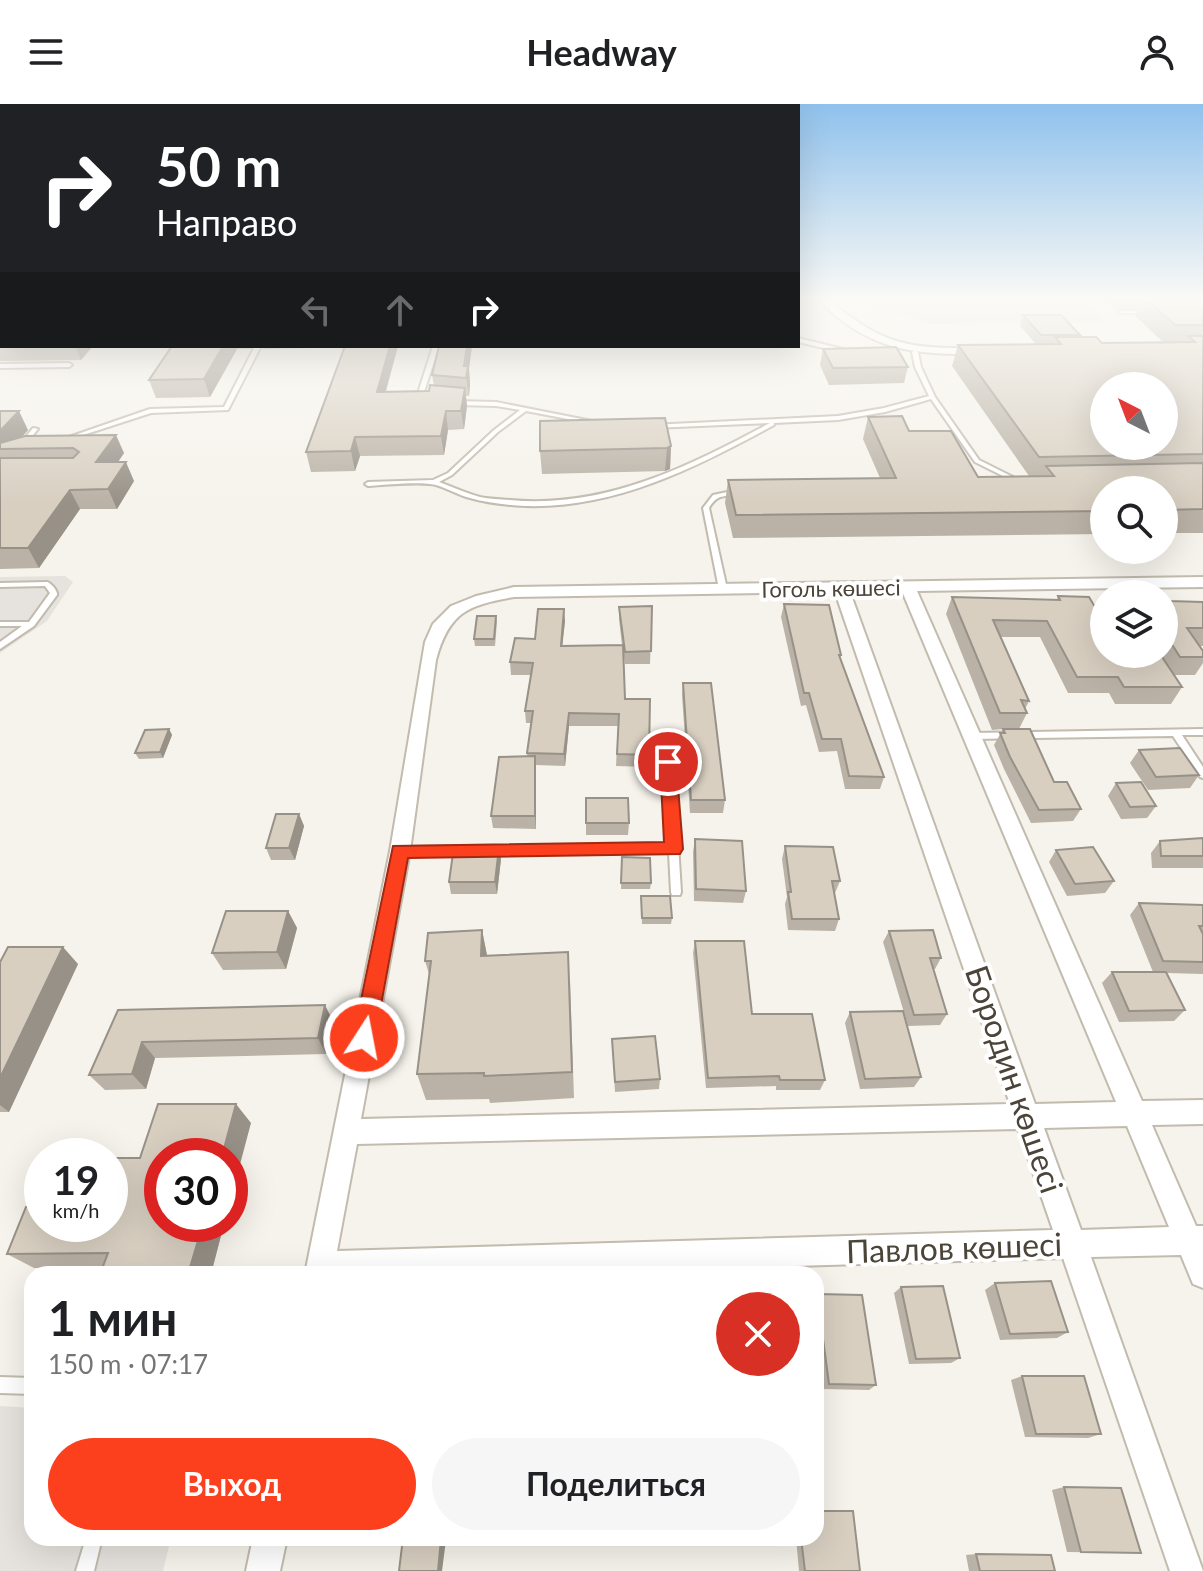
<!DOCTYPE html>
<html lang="ru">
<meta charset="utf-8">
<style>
:root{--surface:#fff;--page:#f6f6f6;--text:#202124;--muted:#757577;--accent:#fc3f1d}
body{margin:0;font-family:Lato,sans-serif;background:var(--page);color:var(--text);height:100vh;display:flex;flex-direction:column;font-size:30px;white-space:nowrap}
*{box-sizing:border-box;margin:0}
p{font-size:26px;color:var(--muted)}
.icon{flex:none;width:44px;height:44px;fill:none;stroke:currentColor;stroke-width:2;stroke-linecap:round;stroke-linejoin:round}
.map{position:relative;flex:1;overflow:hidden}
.sheet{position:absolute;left:24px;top:1162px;width:800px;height:280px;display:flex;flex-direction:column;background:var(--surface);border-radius:24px;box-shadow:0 8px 32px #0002}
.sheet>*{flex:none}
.top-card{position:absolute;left:0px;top:0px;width:800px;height:244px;box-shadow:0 8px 32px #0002;background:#202124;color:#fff;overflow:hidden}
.needle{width:52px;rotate:318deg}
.tools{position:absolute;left:1090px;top:268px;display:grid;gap:16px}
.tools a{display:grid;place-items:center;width:88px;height:88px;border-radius:50%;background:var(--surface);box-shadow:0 8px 32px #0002;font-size:40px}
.speed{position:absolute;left:24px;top:1034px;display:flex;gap:16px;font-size:40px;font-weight:700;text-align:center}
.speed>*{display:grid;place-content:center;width:104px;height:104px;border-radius:50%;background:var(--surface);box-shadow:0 8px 32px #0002;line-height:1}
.speed small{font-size:20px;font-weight:400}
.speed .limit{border:12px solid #d22;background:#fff;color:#111}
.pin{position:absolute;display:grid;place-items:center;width:68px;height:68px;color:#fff;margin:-34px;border:4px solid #fff;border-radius:50%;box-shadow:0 2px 8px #0007}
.me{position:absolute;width:88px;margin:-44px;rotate:11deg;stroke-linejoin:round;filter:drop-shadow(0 0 6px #0008)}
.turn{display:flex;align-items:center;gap:28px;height:168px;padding:0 24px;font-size:36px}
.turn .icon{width:104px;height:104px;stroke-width:2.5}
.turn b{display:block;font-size:56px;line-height:68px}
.lanes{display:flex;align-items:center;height:76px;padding:0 24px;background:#0003;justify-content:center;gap:40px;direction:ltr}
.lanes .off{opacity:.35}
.round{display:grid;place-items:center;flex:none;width:84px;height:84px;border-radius:42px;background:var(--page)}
.head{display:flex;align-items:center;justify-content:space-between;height:136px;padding:0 24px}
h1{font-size:48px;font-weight:700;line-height:60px}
.button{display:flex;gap:16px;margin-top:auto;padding:16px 24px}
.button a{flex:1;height:92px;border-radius:48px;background:var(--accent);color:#fff;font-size:32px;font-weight:700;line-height:92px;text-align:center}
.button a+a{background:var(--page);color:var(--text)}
header{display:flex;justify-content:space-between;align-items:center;height:104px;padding:0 24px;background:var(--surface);font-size:36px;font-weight:700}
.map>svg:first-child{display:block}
.industrial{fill:#e6e2dd}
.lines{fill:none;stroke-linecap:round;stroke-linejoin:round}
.service-casing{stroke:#c2bbae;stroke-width:4}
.minor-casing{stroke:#c2bbae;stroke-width:4}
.service{fill:#fff;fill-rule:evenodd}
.minor{fill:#fff;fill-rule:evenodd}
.wall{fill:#bab2a6}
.shaded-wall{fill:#979187}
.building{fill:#d8cfc1;stroke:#979187;stroke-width:2;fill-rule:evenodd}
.route{fill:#fc3f1d;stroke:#a42913;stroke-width:2}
.labels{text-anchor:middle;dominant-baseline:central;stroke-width:8;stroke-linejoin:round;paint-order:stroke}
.far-street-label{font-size:22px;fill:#4b4439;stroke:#fff}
.near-street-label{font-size:32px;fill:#4b4439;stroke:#fff}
</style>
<header><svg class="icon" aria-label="menu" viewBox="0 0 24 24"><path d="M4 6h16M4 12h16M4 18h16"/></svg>Headway<svg class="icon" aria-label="person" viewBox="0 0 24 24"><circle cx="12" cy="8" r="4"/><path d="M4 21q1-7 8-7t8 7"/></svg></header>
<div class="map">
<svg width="1203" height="1467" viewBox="0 0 1203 1467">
<rect width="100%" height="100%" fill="#f6f3ec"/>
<path class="industrial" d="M850 194H1080L1107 219 926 220Z
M65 472 73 478 47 517 0 549V473Z
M0 1302 32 1304V1434H171L163 1467H0Z"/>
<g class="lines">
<g class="service-casing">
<path id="service" d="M1120 207H1149L1151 208 1149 209H1118Z
M798 234 847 246 848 247 845 249 798 238Z
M255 242H261L228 306 151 309 71 335 66 334 150 305 224 303Z
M433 242H439L424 288 434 294V296L432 297 418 289Z
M915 246 918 248 921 263 935 293 979 356 1017 375V377H1013L975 358 931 295 885 308 838 316 774 319V321C697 363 615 405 525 402 507 401 487 399 470 394 458 391 447 384 436 381 422 377 384 381 368 382L365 380 368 378 433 376 448 369 494 326 520 306 496 302 455 301 452 299 455 297 496 298 597 318 594 320 526 307 498 328 452 371 439 378C453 383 466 389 480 393 490 395 500 395 510 396 605 405 689 362 770 319L653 324 651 323V321L838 312 884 304 929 292 915 263 912 248Z
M0 260 69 259 72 261 69 263 0 264Z
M33 324 38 325 25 341H21L20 340Z
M732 387 740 389C727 395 719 387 709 404L727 485 723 487 719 485 703 404 713 391Z
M47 478C51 479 58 487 57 491L34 522 0 545V538L22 522H0V518H29L50 489 45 482 0 483V479Z
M1203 625V631H1182L1203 663V674L1200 673 1173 632 972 635 967 632 972 629Z
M668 655 673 658 681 788 680 791H672L671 788 669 749 490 750 486 749 485 746 486 743 490 742 668 741 663 658Z
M466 742 470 743 471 746 470 749 466 750 400 751 396 750 395 747 396 744 400 743Z
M0 1273 32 1274V1290L0 1289Z
M86 1434H102L94 1467H76Z"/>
</g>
<g class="minor-casing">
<path id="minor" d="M817 194H827C884 243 910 245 983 244L988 247 983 250C914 251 867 247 817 194Z
M1203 473V483L917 487 1142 997 1203 996V1020L1152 1021 1196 1122H1203V1184L1193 1180 1181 1151 1091 1153 1203 1467H1170L1063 1154 527 1170H305L390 747 425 538 433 520 451 502 476 492 514 483ZM902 487 1116 998 1035 1000 850 488ZM835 488 1010 1000 361 1015 410 747 436 556C449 508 468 501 514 493ZM1127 1022 1169 1123 1081 1126 1044 1024ZM1018 1025 1053 1126 337 1147 357 1040Z
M253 1434H287L280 1467H246Z"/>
</g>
<use href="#service" class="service"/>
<use href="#minor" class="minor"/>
</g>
<path class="wall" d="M1104 194H1203V429H1164V386H1104V430L733 434 725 399 728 376 880 374 863 335 868 313 909 327 978 373 1029 372 952 262 958 241 1036 240 1020 222 1023 211 1080 231 1079 233 1102 239 1163 238 1135 212 1138 205 1117 206Z
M0 210H2V242H93L81 256 0 257Z
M172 242H253L250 245H237L210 293 156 294 149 276Z
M262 242H317L316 244 263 245Z
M345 242H398L386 288 429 287 434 281 432 271 439 242H472L469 264 470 280 469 292H466L467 302 464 325 448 326 444 351 360 352 355 367 311 368 306 348Z
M823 245 908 263 904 279 829 281 820 261Z
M0 307 28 326 22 333 124 349 118 358 134 377 117 405H80L39 464 0 465Z
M671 342 670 365 665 367 542 370 540 347Z
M1164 490 1169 497 1203 498V542H1200L1203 547V559L1195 571H1174L1182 583 1171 600H1115L1109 589H1068L1040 533H1000L1029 597 1025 605 1027 609 1019 625 1054 678 1081 705 1073 717 1031 719 1004 665 994 641 1003 625 992 626 946 510 952 493 1057 496 1058 492 1104 550H1164Z
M784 500 841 551 840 555 884 673 880 685H845L837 647 819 648 806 601 801 602 781 513Z
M652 502 650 560H625L623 546 625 595H650L648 663 616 662 618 622H569L565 662 536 661V725L493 724 491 712 527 652 531 619H526L525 607 531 571H511L510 558 535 535 565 517 562 542 622 541 619 515V503Z
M496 512 497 518 495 542H475L474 535Z
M683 579 725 696 723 709H690L682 591Z
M169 625 172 631 163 654 139 655 135 649Z
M1139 646 1199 671 1190 684 1148 686 1130 659Z
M1116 679 1156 702 1147 714 1121 715 1108 692Z
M586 694 629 719 628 731H586Z
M299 710 304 722 295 756H271L266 744Z
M1203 734V764H1152L1151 749 1160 737Z
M695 735 746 787 743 799 694 797 693 748Z
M785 742 840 777 835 789H834L839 815 835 827 788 826 785 800 787 793 782 755Z
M1056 746 1114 777 1105 789 1067 792 1049 758Z
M622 753 651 779 650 785H621Z
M501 755 497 790H451L449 778Z
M641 792 672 814 671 820H642Z
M1139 799 1203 801V870L1167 869 1185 906 1174 917 1119 918 1102 879 1112 868H1153L1130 811Z
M288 807 297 824 286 865 223 866 212 849Z
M482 826 487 852 570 877 574 994 490 999 489 995 426 996 417 970 429 870 425 857Z
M889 827 941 854 935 865H933L947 910 940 921 908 922 883 838Z
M695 837 752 910 825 976 820 986H776V982L706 984 693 849Z
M0 858 78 860 9 1008H0Z
M118 906 333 917 326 950 155 954 146 985 105 986 89 971Z
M850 908 921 973 914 983 860 985 845 919Z
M612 935 660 975 659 985 615 988Z
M251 1019 162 1120H224L211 1170H100L103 1164H34L7 1150 110 1120 140 1054Z
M995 1179 1068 1228 1057 1234 1000 1236 985 1186Z
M901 1183 960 1254 951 1259 909 1260 894 1189Z
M817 1190 876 1281 869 1286 823 1285 816 1231Z
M1022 1272 1101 1330 1088 1334 1025 1333 1011 1276Z
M1064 1383 1141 1449 1067 1448 1052 1386Z
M796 1434H816L860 1467H799Z
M976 1450 1055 1467H969L966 1451Z"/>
<path class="shaded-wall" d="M75 242H93L81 256Z
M223 242H237V245L210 293 204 275Z
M390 242H398L380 306 377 288Z
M467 242H472L469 264 470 280 469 292 464 262Z
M465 284 467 302 464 325 461 307Z
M19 307 28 326 11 345H0V327Z
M446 307 448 326 444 351 441 332Z
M116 331 124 349 105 377 96 358Z
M355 333 360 352 355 367 351 347Z
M671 342 670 365 665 367 667 344Z
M126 358 134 377 117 405 108 385Z
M70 386 80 405 39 464 28 444Z
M564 505 565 517 561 554V542Z
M569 609V622L565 662 564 650Z
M169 625 172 631 163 654 160 648Z
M535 652 536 664V725L535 712Z
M299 710 304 722 295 756 289 744Z
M499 743 501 755 497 790 495 778Z
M288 807 297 824 286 865 277 848Z
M482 826 488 856 481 852Z
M63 843 78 860 9 1008 0 1001V974Z
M325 901 333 917 326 950 318 934Z
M142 938 155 954 146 985 132 970Z
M236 1000 251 1019 230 1098V1052H222Z
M203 1120H224L211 1170H188Z
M441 1435 446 1436 442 1467H438Z"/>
<path class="building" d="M1145 194H1203V221H1175Z
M0 210H2V241H0Z
M1023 211H1061L1080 231H1041Z
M1188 232H1203V350L1039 353 958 241 1061 240 1055 233H1096L1102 239 1195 238ZM1104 282H1164V342H1104Z
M172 242H223L204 275 149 276Z
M345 242H390L377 288 429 287 430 281 465 284 461 307H446L441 332 355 333 351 347 306 348Z
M439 242H467L464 262H468L466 274 432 271Z
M896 243 908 263 833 264 823 245Z
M0 307H19L0 327Z
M902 312 909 327H951L978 373 1054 372 1046 362 1203 359V405L1164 406V386H1104V407L736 411 728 376 896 374 868 313Z
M665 314 671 342 667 344 540 347V317Z
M116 331 96 358H126L108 385 70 386 28 444H0V354H73L79 348 73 344 0 345V339L25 332Z
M1164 490 1169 497 1203 498V524H1187L1203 547V553H1180L1164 528Z
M1058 492 1089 493 1104 518V550H1160L1182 583H1124L1118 573H1077L1047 517 993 516 1029 597 1021 596 1027 609H1000L952 493 1060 496Z
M784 500 829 501 841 551H839L884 673 849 672 841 635H822L809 589H804Z
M652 502 651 547 625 548 619 503Z
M538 505H564L561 542 623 541 625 595H650L649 651 617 650 619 610 569 609 564 650 527 649 533 607H525L533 559 510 558 515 534 535 535Z
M477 512H496L494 535H474Z
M683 579H711L725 696H691Z
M169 625 160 648 135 649 145 626Z
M1003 625H1030L1054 678H1067L1081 705 1039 706 1010 653 1000 629H1005Z
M1180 644 1199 671 1156 673 1139 646Z
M535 652V712H491L499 653Z
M1141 678 1156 702 1130 703 1116 679Z
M586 694H628L629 719H586Z
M276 710H299L289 744H266Z
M1203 734V752H1161L1160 737Z
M695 735 742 737 746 787 696 785Z
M454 742 499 743 495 778H449Z
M785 742 833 743 840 777H832L839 815H792L788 788H791Z
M1093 743 1114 777 1075 780 1056 746Z
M622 753 650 754 651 779H621Z
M641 792H670L672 814H642Z
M1139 799 1203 801V822H1199L1203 830V858L1163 857Z
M226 807H288L277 848 212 849Z
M482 826 481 852 568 848 572 968 484 972V969L417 970 431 857H425L428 829Z
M933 826 941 854H930L947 910 914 911 889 827Z
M695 837H744L752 910H812L825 976H780L779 972 708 974Z
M8 843H63L0 974V858Z
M1112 868H1166L1185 906 1129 907Z
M325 901 318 934 142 938 132 970 89 971 118 906Z
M903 907 921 973 865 975 850 908Z
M655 932 660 975 615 978 612 935Z
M158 1000H236L222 1052H162V1120H203L188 1170H100L108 1149 7 1150 26 1103H42V1120H110V1054H140Z
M1051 1177 1068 1228 1010 1230 995 1179Z
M943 1182 960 1254 916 1255 901 1183Z
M817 1190 862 1191 876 1281 829 1280Z
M1022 1272H1084L1101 1330H1036Z
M1064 1383 1121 1384 1141 1449 1081 1448Z
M816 1407H853L860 1467H805L801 1434H816Z
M403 1434H487V1436L441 1435 438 1467H399Z
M976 1450 1051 1451 1055 1467H980Z"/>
<linearGradient id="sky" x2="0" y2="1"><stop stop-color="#8fc1ec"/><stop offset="0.49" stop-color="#fbfaf6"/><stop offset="1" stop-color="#fbfaf6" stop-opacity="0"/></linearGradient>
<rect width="1203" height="399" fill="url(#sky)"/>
<path class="route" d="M668 652 676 658 683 745 680 750 408 754 375 934 372 941 364 944 357 941 353 934 393 742 664 738 660 658Z"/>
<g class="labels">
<g class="far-street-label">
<text transform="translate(831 484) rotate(-1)">Гоголь көшесі</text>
</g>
<g class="near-street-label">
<text transform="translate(1015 975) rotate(71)">Бородин көшесі</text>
<text transform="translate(954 1143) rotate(-2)">Павлов көшесі</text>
</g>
</g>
</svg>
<div class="tools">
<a><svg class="needle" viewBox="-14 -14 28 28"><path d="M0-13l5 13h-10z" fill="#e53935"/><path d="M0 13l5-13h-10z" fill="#757577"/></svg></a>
<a><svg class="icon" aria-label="search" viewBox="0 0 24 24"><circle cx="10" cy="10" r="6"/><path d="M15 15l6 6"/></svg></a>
<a><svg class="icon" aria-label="layers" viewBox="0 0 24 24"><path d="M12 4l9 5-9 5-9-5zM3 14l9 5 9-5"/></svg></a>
</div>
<div class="speed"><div>19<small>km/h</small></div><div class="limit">30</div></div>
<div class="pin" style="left:668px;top:658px;background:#d93025"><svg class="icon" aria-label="arrive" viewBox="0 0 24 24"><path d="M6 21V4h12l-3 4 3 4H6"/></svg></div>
<svg class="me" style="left:364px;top:934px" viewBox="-20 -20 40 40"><circle r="17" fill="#fc3f1d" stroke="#fff" stroke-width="3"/><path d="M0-11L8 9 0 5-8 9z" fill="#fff"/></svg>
<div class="top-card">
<div class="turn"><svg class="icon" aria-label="right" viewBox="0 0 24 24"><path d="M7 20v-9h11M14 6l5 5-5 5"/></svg><div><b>50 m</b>Направо</div></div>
<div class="lanes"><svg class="icon off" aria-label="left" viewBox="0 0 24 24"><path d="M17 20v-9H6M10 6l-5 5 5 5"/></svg><svg class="icon off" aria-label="ahead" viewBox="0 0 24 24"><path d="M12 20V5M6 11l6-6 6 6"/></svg><svg class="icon" aria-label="right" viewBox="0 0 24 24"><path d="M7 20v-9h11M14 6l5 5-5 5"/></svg></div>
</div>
<section class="sheet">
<div class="head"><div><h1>1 мин</h1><p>150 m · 07:17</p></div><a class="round" style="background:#d93025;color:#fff"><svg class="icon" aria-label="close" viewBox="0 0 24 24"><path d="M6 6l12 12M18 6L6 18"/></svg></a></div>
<div class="button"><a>Выход</a><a>Поделиться</a></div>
</section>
</div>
